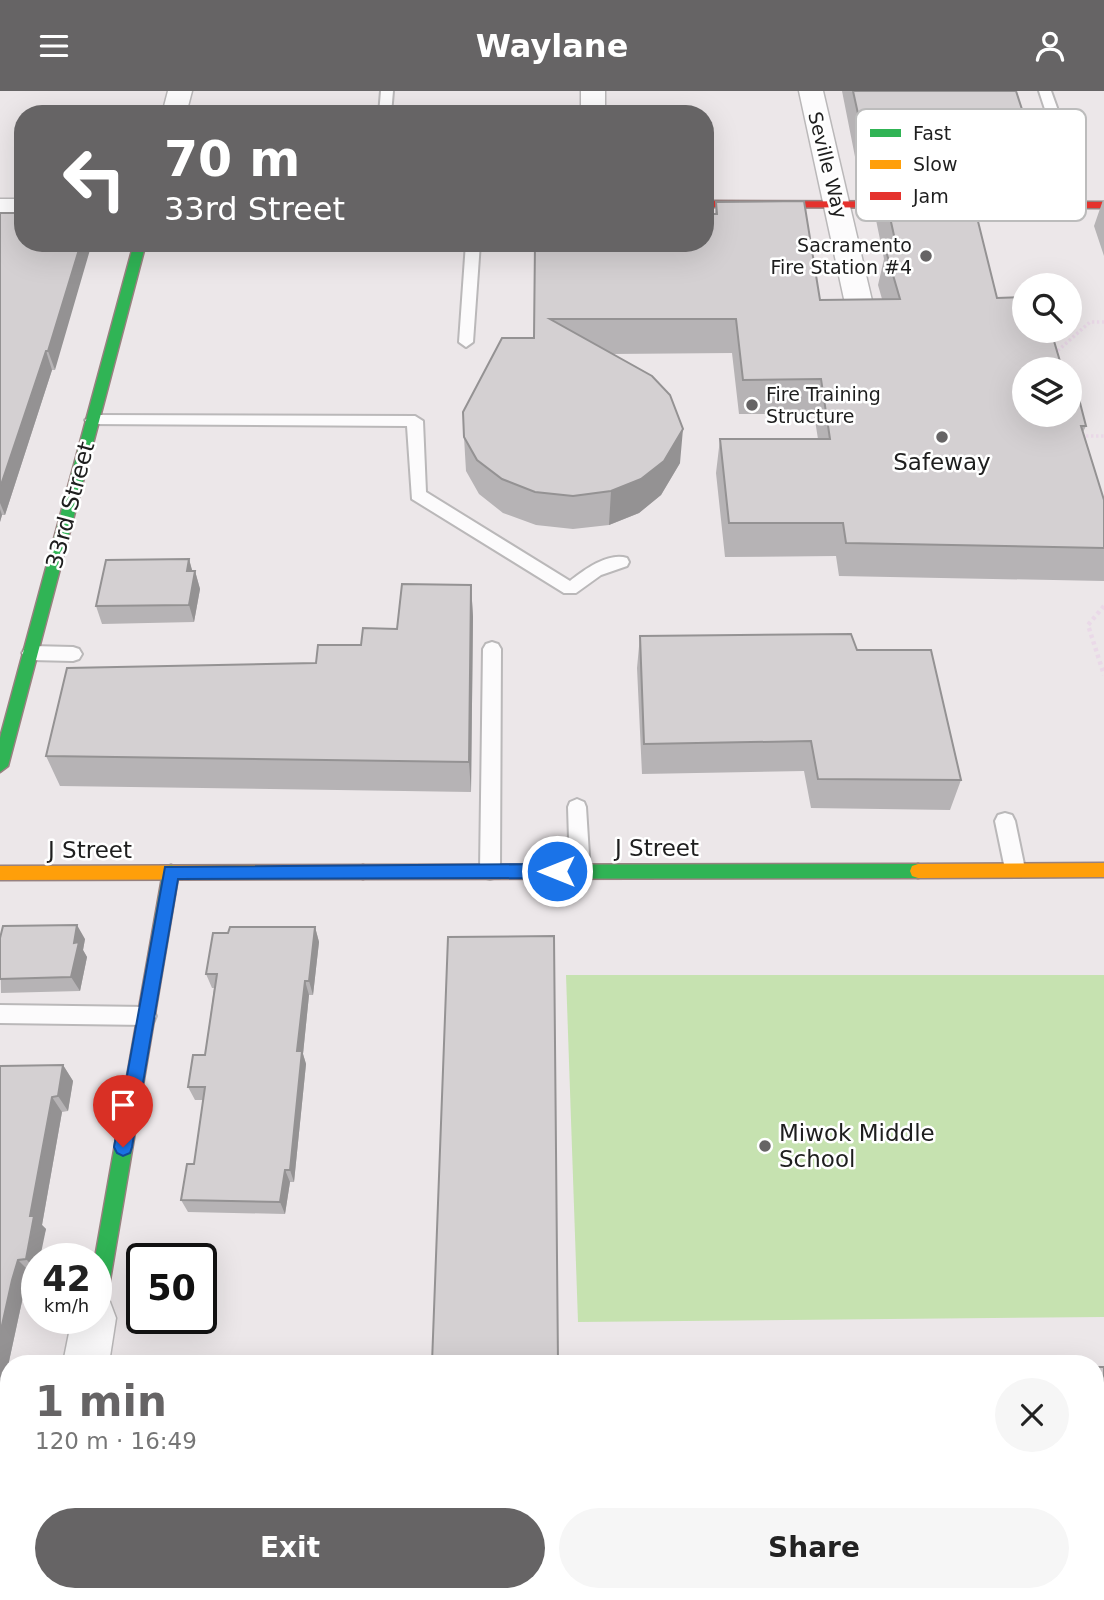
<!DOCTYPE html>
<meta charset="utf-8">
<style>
:root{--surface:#fff;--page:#f6f6f6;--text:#222;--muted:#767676;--accent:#666465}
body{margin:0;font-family:"DejaVu Sans",sans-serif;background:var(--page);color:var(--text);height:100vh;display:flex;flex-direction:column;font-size:26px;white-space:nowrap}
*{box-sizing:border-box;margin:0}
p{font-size:23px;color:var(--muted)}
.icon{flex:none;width:38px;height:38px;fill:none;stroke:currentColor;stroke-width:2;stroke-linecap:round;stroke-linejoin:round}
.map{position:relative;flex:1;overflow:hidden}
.side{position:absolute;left:0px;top:1264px;width:1104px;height:247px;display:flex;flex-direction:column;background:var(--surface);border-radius:28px 28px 0 0;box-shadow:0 7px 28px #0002}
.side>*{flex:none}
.guide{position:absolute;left:14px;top:14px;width:700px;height:147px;border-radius:28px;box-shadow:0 7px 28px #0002;background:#666465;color:#fff;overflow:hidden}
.tools{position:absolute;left:1012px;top:182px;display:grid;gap:14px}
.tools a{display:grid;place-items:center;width:70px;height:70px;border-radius:50%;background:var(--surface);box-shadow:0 7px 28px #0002;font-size:35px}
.speed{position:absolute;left:21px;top:1152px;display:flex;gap:14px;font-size:35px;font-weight:700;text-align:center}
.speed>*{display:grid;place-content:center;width:91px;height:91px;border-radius:50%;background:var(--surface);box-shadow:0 7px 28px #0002;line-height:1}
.speed small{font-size:18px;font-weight:400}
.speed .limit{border:4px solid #111;border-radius:10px;background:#fff;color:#111}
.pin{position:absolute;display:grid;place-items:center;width:60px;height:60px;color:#fff;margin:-72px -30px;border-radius:50% 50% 50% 0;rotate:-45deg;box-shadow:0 0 7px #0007}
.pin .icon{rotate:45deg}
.me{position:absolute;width:77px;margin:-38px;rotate:270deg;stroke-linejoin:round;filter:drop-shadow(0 0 5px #0008)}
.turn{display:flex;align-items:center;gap:24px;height:147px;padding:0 35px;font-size:32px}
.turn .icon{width:91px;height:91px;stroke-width:2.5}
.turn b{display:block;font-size:49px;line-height:60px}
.round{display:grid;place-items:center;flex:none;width:74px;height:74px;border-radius:37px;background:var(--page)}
.overview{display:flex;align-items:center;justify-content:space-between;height:119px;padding:0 35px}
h1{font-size:42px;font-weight:800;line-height:52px;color:var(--accent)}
.primary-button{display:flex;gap:14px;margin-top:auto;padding:14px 35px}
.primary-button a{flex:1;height:80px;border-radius:42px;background:var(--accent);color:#fff;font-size:28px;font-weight:800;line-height:80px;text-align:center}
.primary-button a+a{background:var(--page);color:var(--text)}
header{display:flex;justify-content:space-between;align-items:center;height:91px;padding:0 35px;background:var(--accent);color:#fff;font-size:32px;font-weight:800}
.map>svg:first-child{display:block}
.pitch{fill:#c6e2b0}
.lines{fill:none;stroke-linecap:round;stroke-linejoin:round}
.lane-casing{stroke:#bab8b9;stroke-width:4}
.street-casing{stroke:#bab8b9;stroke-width:3}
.fast-casing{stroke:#97817f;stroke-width:3}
.slow-casing{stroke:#97817f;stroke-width:3}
.jam-casing{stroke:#97817f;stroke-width:3}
.path-far1{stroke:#ead9e8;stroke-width:3.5;stroke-dasharray:2.5 2.5;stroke-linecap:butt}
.path{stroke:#ead9e8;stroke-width:4.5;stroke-dasharray:3.5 3.5;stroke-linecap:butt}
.lane{fill:#fcfbfc;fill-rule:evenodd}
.street{fill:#fcfbfc;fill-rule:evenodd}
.fast{fill:#30b455;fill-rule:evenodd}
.slow{fill:#ff9f0a;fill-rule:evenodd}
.jam{fill:#e5322d;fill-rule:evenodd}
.wall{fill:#b6b3b5}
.shaded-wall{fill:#949293}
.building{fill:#d4d0d2;stroke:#949293;stroke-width:2;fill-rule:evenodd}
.route{fill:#1a73e8;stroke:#114b97;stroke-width:2}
.poi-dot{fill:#666465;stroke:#fff;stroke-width:2.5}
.labels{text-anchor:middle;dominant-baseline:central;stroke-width:5;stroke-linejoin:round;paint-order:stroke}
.far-street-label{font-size:19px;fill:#1e1e1e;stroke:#fff}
.far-poi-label{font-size:19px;fill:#1e1e1e;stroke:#fff;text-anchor:end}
.poi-label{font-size:23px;fill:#1e1e1e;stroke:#fff}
.street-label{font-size:23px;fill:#1e1e1e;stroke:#fff}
.key{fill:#fff;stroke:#bcbcbc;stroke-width:2}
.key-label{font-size:19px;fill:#1e1e1e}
</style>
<header><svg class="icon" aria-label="menu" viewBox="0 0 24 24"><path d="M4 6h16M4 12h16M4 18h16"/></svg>Waylane<svg class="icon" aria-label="person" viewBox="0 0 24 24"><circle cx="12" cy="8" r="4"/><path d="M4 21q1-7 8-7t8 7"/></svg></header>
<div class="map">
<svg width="1104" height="1509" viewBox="0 0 1104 1509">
<rect width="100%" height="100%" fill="#ece7e9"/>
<path class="pitch" d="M566 884H1104V1226L578 1231Z"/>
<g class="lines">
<g class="lane-casing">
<path id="lane" d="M381 0H393L391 23H379Z
M1039 0H1051L1075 67 1073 70 1068 71 1061 67Z
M466 152H480L473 251 466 256 459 251Z
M93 324 415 325 423 330 426 401 570 490C584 479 608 461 627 467L629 471 627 475 601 484 576 502H564L412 408 407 335 88 333 85 329Z
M492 551 498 553 501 558 500 780 497 786 490 788 483 786 480 780 483 558 486 553Z
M31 555 73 556 79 558 82 563 79 568 73 570 31 569 25 567 22 562 25 557Z
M577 708 584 711 586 716 590 780 587 786 580 788 573 786 570 780 568 716 570 711Z
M1005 722 1012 724 1015 730 1025 778 1022 784 1015 786 1008 784 1005 778 995 730 998 724Z
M0 914 146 916 153 918 156 925 153 932 146 934 0 932Z"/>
</g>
<g class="street-casing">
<path id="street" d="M168 0H192L186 23H162Z
M581 0H605V23H581Z
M799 0H823L877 231 873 237 863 240 853 237 849 231Z
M0 108H23V124H0Z
M96 1205 110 1211 116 1227 109 1272H63L72 1227H96Z
M21 1502H71L70 1509H20Z"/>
</g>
<g class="fast-casing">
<path id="fast" d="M134 152H146L8 675 0 681V647Z
M918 773 924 775 926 780 924 785 918 787 363 788 357 786 355 781 357 776 363 774Z
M171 774 177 776 179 781 106 1213 103 1220 96 1222 95 1167 163 781 165 776Z"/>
</g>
<g class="slow-casing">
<path id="slow" d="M1104 772V786L918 787 912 785 910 780 912 775 918 773Z
M363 774 369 776 371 781 369 786 363 788 0 789V775Z"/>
</g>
<g class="jam-casing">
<path id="jam" d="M705 110 1104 111V117L705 116Z"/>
</g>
<path class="path-far1" d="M1054 263 1090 231H1104
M1081 345H1104"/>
<path class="path" d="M1104 515 1088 534 1104 584"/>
<use href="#lane" class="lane"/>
<use href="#street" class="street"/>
<use href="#fast" class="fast"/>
<use href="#slow" class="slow"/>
<use href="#jam" class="jam"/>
</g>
<path class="wall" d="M842 0H1016L1035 58 1026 89 968 90 997 207 1062 277 1086 335 1083 341 1104 409V490L839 485 836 465 725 466 716 382 720 348H818L814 323H739L732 262 611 263 680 372 661 404 639 422 609 434 573 438 536 434 503 422 479 403 466 380 464 346 534 247 535 152 715 123 716 111 820 209 882 208 878 194 884 168 875 124 879 103H870L868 91H860Z
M1103 109H1104V165L1094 135Z
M0 122H23L55 279H52L5 424H2L0 431Z
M189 468 192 480H195L200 498 194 531 102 533 96 515Z
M471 494 473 526 471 701 60 695 46 665 316 572 361 554 397 538Z
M640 545 857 559 961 689 950 719 811 717 804 680 642 683 637 577Z
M315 836 319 851 313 904H309L303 963 306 973 294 1091H290L285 1123 188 1121 181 1109 194 1073 204 1009H195L188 996 205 964 214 897H212L206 883 228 842Z
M0 847 85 848 83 859 87 866 80 900 1 902Z
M63 974 73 990 68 1020 62 1021 42 1134 46 1138 37 1167V1181H30L24 1201 0 1312V975Z
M1096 1276H1104V1461H1096Z"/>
<path class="shaded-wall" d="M81 152H92L55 279 48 260Z
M46 260 52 279 5 424 0 412V397Z
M683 338 680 372 661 404 639 422 609 434 611 400Z
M0 418 2 424 0 431Z
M189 468 194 486 195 480 200 498 194 531 189 514 187 480Z
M471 494 473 526 471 701 469 671Z
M77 834 85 848 83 859 87 866 80 900 71 886 74 852Z
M315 836 319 851 313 904 309 890Z
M305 890 309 904 303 963 306 973 294 1091 290 1079 297 960Z
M63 974 73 990 68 1020 58 1005Z
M52 1006 62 1021 42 1134 46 1138 40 1167H37V1180L26 1168 30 1125Z
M285 1079 290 1091 285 1123 280 1111Z
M18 1169 30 1181 24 1201 0 1312V1243L12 1189Z"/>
<path class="building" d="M853 0H1016L1035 58H959L962 71H877L874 59H866Z
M882 90H968L997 207 1024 206V240H1051L1062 277H1071L1086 335H1081L1104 409V457L846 452 843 432H729L720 348H830L821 288 743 289 736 228H550L652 285 670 304 683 338 664 370 641 388 611 400 573 405 535 401 502 388 477 369 464 346 463 321 502 247H534L535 152H705V123H717L716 111 804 110 820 209 900 208 886 160 895 149ZM1024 278H1069V324H1024Z
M0 122H23V152H81L48 260H46L0 397Z
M189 468 187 480H195L189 514 96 515 106 469Z
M402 493 471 494 469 671 46 665 67 577 316 572 318 554H361L363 537 397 538Z
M851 543 857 559H931L961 689 818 688 811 650 644 653 640 545Z
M77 834 74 852 79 851 71 886 0 888V847L3 835Z
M230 836H315L309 890H305L297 960H302L290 1079H285L280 1111 181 1109 187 1073H194L205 996H188L193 964H205L217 883H206L213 842H228Z
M554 845 558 1272H432L448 846Z
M63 974 58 1005 52 1006 30 1125H34L26 1168 18 1169 12 1189 0 1243V975Z
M1096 1276H1104V1453H1096Z
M486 1502H653L654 1509H486Z"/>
<path class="route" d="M557 773 563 775 565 780 563 785 557 787 178 788 132 1056 130 1062 123 1065 117 1062 114 1056 165 776Z"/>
<g class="poi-dot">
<circle cx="926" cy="165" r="7"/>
<circle cx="752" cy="314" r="7"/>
<circle cx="942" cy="346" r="7"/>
<circle cx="765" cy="1055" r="7"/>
</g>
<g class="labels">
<g class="far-street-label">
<text transform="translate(828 74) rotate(76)">Seville Way</text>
</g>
<g class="far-poi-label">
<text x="912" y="154">Sacramento<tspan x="912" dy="22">Fire Station #4</tspan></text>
<text x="766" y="303" text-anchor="start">Fire Training<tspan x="766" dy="22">Structure</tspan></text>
</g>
<g class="poi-label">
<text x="942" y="371">Safeway</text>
<text x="779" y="1042" text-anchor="start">Miwok Middle<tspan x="779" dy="26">School</tspan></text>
</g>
<g class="street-label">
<text transform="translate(70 414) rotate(-75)">33rd Street</text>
<text x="657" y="757">J Street</text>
<text x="90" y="759">J Street</text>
</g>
</g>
<rect x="856" y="18" width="230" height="112" rx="10" class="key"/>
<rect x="870" y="38" width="31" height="8" fill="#30b455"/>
<rect x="870" y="69" width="31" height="9" fill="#ff9f0a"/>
<rect x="870" y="101" width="31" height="8" fill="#e5322d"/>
<g class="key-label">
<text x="913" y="49">Fast</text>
<text x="913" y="80">Slow</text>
<text x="913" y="112">Jam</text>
</g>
</svg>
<div class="tools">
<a><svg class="icon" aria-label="search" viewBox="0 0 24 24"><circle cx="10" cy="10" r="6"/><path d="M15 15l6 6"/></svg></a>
<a><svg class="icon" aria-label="layers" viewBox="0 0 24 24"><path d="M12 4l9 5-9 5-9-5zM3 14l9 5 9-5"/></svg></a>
</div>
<div class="speed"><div>42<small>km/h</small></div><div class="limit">50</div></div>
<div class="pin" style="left:123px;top:1056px;background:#d93025"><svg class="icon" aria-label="arrive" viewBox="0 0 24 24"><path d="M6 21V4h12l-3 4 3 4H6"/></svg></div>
<svg class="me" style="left:557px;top:780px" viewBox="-20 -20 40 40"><circle r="17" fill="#1a73e8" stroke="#fff" stroke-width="3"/><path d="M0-11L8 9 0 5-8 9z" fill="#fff"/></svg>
<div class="guide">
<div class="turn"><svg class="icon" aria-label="left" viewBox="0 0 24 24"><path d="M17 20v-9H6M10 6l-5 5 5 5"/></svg><div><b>70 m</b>33rd Street</div></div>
</div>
<section class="side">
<div class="overview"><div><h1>1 min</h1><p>120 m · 16:49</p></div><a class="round"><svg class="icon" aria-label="close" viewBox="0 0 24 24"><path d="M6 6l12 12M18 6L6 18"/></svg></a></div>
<div class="primary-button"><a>Exit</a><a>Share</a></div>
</section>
</div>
